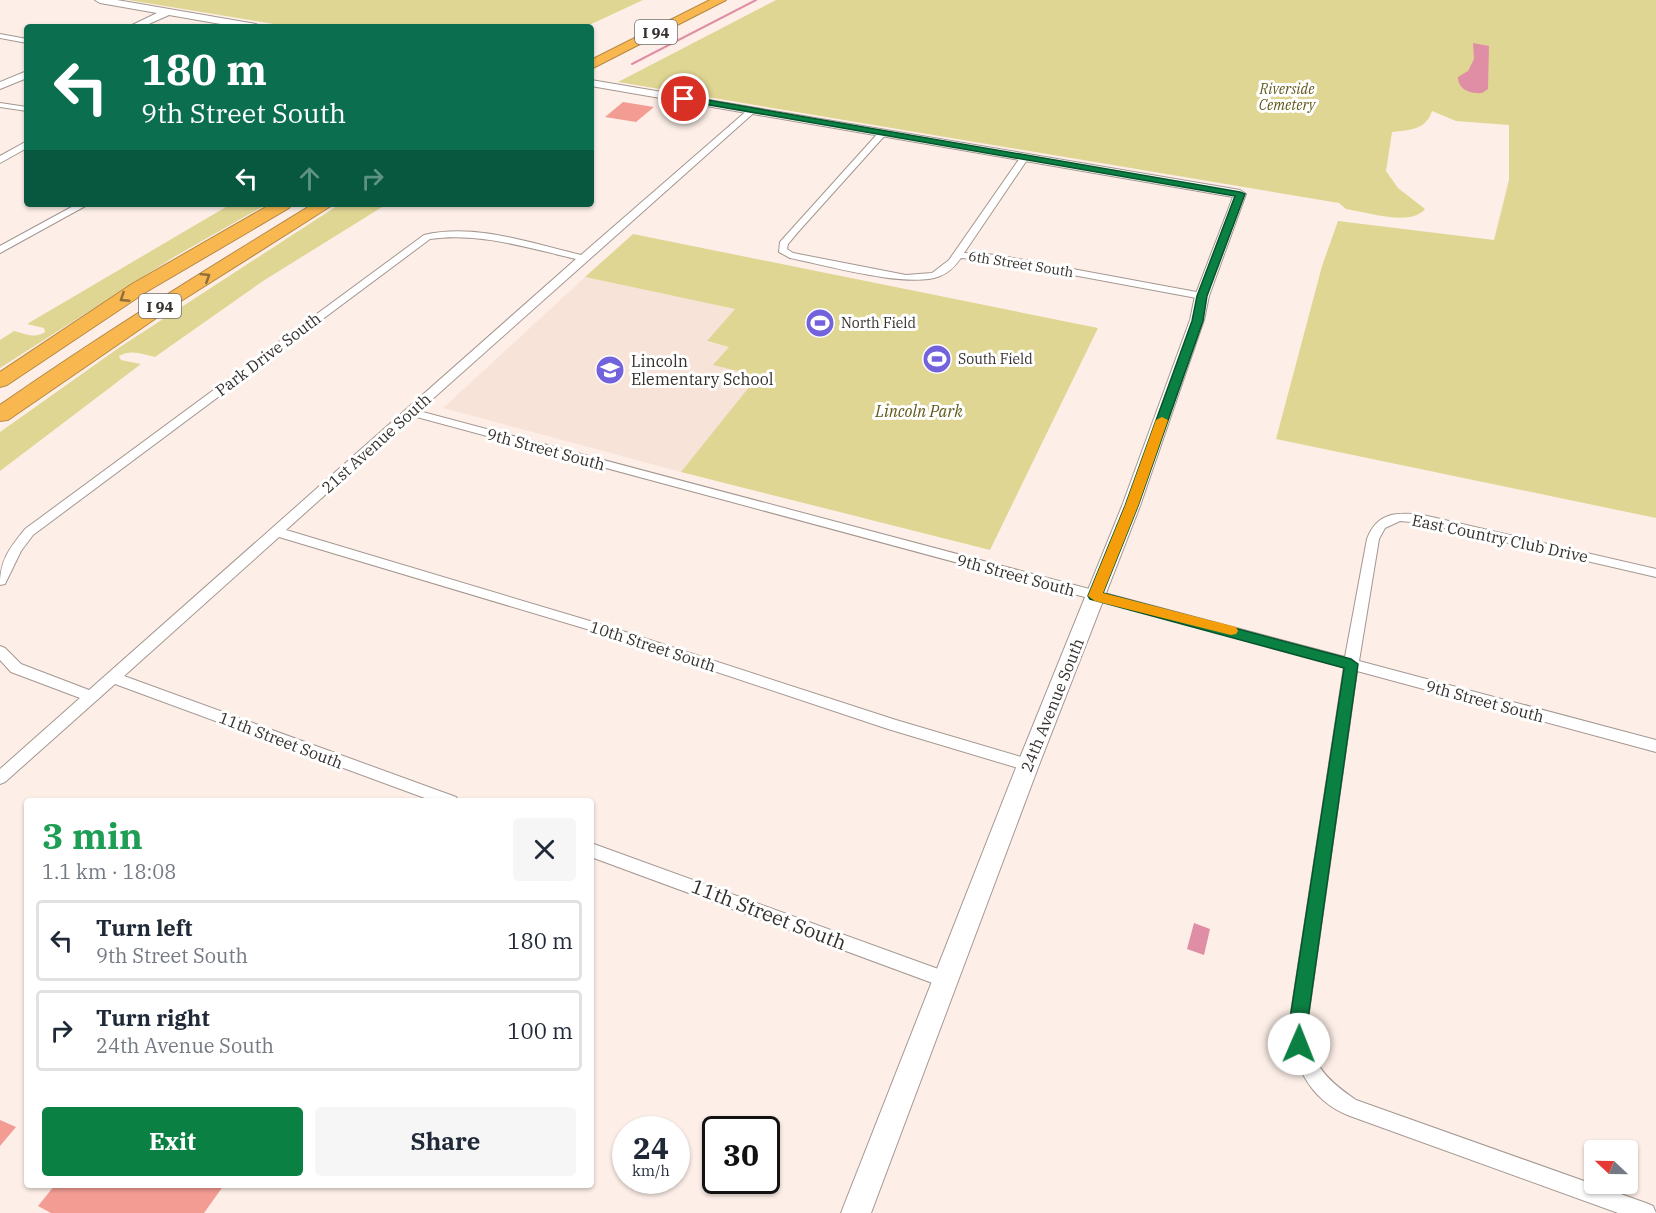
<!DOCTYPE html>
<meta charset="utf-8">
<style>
:root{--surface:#fff;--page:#f6f6f7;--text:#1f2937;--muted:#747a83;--line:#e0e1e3;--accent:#0b8043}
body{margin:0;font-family:"IBM Plex Serif",serif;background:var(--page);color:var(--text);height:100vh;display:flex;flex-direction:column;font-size:22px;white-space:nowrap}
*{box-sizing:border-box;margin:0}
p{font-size:20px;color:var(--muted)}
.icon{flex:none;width:33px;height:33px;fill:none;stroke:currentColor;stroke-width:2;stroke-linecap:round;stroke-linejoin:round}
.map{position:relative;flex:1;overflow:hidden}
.sheet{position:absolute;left:24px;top:798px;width:570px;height:390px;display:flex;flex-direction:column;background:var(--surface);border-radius:6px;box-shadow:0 2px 4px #0004}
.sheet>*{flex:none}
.top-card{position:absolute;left:24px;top:24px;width:570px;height:183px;border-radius:6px;box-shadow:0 2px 4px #0004;background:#0b6e4f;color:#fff;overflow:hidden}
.needle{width:39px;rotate:292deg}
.buttons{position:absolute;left:1584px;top:1140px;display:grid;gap:12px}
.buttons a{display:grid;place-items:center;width:54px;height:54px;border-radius:6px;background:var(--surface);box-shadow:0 2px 4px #0004;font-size:30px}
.speed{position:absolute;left:612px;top:1116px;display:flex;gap:12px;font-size:30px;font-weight:700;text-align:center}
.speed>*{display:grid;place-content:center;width:78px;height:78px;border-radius:50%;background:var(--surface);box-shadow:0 2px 4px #0004;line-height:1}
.speed small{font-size:15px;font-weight:400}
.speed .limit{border:3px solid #111;border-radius:9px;background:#fff;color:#111}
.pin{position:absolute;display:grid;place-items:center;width:51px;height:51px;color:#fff;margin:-26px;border:3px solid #fff;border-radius:50%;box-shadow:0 2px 6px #0007}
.me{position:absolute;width:66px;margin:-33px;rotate:1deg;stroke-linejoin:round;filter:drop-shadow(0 0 4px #0008)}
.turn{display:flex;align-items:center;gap:21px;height:126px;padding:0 18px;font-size:27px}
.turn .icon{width:78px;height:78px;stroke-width:2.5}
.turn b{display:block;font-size:42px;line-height:51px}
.lanes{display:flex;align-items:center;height:57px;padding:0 18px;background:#0003;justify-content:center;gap:30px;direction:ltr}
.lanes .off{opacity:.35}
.round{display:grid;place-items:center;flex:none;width:63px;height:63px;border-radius:6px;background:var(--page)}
.overview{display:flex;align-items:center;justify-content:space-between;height:102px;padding:0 18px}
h1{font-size:36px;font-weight:700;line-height:45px;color:#1e9e55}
.cta{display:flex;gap:12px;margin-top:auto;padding:12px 18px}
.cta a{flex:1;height:69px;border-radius:6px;background:var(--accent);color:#fff;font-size:24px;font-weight:700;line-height:69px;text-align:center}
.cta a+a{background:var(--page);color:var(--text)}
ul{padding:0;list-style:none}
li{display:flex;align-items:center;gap:18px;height:81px;margin:0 12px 9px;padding:0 6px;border:3px solid var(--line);border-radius:6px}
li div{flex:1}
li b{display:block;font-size:22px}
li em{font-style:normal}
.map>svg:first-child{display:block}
.built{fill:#f8e3d8}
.green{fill:#e0d694}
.water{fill:#e08da6}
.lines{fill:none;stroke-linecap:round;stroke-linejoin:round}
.stream{stroke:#e08da6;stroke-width:2}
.building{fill:#f39c94}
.street-casing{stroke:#a49791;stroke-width:2}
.secondary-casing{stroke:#a49791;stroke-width:2}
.highway-casing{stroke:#b58844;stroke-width:2}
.street{fill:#fff;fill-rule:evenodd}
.secondary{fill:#fff;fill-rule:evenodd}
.highway{fill:#f9b750;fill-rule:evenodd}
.oneway{stroke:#8e6d3d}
.route{fill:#0b8043;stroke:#07532c;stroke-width:1.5}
.slow{fill:#f59e0b}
.labels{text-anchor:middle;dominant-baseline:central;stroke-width:6;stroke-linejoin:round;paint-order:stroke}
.far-park-label{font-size:14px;font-style:italic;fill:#61581a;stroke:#fff}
.far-street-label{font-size:14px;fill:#36312e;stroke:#fff}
.far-poi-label{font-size:14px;fill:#36312e;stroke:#fff;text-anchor:start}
.shield{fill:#fff;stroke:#726f6d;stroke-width:1.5}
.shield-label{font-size:15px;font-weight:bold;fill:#36312e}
.street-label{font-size:16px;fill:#36312e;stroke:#fff}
.poi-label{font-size:16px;fill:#36312e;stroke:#fff;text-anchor:start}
.park-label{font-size:16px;font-style:italic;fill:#61581a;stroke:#fff}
.near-street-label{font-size:20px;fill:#36312e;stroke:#fff}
</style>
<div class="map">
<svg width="1656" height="1213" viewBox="0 0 1656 1213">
<rect width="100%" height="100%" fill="#fdefe8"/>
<path class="built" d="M585 277 735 309 707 342 729 346 759 376 681 472 443 408Z"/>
<path class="green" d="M128 0H643L585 27H292Z
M776 0H1656V518L1276 439 1322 266 1338 221 1494 240 1509 180V125L1456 121 1432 111C1426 130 1410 130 1392 132L1386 171 1398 188 1425 209C1411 227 1367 212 1346 209L1339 203 618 82Z
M231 204H267L174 257 0 368V340L14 331C26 334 34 339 45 332L44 328 27 324Z
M340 204H387L263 281 155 357C142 354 131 349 119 356L121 360 141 364 0 471V432L120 347Z
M633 234 1098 328 990 550 681 472 758 376 713 365 729 347 707 341 735 309 585 277Z"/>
<path class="water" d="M1473 43 1489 46 1488 89 1482 93C1471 94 1458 90 1458 77L1468 71 1474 59Z
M1194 923 1210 929 1204 955 1187 949Z"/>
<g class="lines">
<path class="stream" d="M632 64 756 0"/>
</g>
<path class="building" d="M623 102 654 107 636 122 605 117Z
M0 1120 16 1127 0 1146Z
M55 1185H224L204 1213H51L38 1206Z"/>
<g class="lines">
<g class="street-casing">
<path id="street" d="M0 34 27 39V43L0 38Z
M0 103 27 107V111L0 107Z
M750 108 757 110 419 411 1345 657 1367 539C1377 512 1397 512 1423 515L1656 569V577L1423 523 1400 521 1385 528 1379 539 1359 661 1656 740V752L1357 671 1308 1019C1310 1062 1321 1076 1356 1100L1646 1203 1653 1206 1656 1213H1618L1350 1116C1308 1100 1291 1061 1290 1019L1344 667 413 416 286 530 610 627 896 720 1028 759 1033 761 1036 765 1033 769 1028 771 888 729 600 633 279 537 124 676 456 797 458 801H433L115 684 5 782 0 784V769L80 698 11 672 0 660V646L5 648 21 664 89 690 576 259C528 248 480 232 430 239L33 535 21 551 5 584 0 585C0 560 9 549 25 529L424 235C476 223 530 243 581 255Z
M880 131 887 133 798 232 788 244 787 249 793 253 906 275 932 273 949 260 1022 155 1025 154 1029 157 964 253 997 255 1202 293 1207 296 1202 299 997 261 961 258C955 266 949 273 940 276 909 289 825 265 790 258L779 252 780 242Z
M27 141V148L0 163V156Z
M77 204H89L0 253V246Z
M591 843 952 974 955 980 952 986 946 988 591 857Z"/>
</g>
<g class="secondary-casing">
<path id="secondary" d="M95 0H117L256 24 261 27H238L169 15 142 27H128L157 13 100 3Z
M27 71V78L0 89V82Z
M591 80 1240 190 1246 194 1209 296 1204 320 1140 506 1039 765 871 1213H841L1017 765 1122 506 1190 320 1195 296 1233 197 591 86Z"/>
</g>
<g class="highway-casing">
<path id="highway" d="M710 0H726L591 69V60Z
M271 204H292L289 208 146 292 7 385 0 387V372L132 284Z
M313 204H334L181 301 8 420 0 421V405C102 334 207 269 313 204Z"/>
</g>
<use href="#street" class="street"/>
<use href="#secondary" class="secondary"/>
<use href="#highway" class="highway"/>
</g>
<defs><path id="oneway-chevron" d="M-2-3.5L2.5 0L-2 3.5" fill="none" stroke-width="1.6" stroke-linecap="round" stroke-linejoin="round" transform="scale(1.5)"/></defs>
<g class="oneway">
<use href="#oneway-chevron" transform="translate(206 277) rotate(-32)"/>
<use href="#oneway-chevron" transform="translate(124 298) rotate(147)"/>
</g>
<path class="route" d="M684 96 1240 192 1245 194 1207 296 1203 321 1138 506 1103 593 1351 659 1358 664 1308 1019V1044L1306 1051 1299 1053 1293 1051 1290 1044V1019L1344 668 1090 599 1088 596 1125 506 1192 321 1197 296 1235 196 681 100V97Z"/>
<path class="slow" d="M1162 417 1168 420 1138 506 1103 593 1236 627 1238 631 1236 634 1231 635 1095 601 1088 596 1125 506 1156 420Z"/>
<defs>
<g id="stadium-disc" transform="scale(1.5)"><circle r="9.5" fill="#7263dd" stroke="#fff"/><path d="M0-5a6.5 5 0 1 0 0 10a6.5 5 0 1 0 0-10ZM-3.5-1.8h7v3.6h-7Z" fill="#fff"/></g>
<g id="school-disc" transform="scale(1.5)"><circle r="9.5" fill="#7263dd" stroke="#fff"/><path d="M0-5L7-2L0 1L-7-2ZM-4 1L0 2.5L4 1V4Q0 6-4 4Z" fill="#fff"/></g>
</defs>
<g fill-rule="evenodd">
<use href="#stadium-disc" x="820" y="323"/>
<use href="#stadium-disc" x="937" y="359"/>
<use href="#school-disc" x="610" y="370"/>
</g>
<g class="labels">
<g class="far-park-label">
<text x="1287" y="89">Riverside<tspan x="1287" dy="16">Cemetery</tspan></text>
</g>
<g class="far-street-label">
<text transform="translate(1021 264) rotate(9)">6th Street South</text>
</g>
<g class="far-poi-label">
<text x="841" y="323">North Field</text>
<text x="958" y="359">South Field</text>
</g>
<g class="shield">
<rect x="635" y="20" width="42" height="24" rx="4.5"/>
<rect x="139" y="294" width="42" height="24" rx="4.5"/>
</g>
<g class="shield-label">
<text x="656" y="32">I 94</text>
<text x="160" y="306">I 94</text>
</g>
<g class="street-label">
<text transform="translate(268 354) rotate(-37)">Park Drive South</text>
<text transform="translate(376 443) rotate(-42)">21st Avenue South</text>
<text transform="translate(546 449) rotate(15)">9th Street South</text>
<text transform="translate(1500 538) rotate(12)">East Country Club Drive</text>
<text transform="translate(1016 575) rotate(15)">9th Street South</text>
<text transform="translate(653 646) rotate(18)">10th Street South</text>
<text transform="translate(1485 701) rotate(15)">9th Street South</text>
<text transform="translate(1052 705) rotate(-68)">24th Avenue South</text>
<text transform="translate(281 740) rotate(21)">11th Street South</text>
</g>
<g class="poi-label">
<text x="631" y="361">Lincoln<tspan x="631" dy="18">Elementary School</tspan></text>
</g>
<g class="park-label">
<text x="919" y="411">Lincoln Park</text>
</g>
<g class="near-street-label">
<text transform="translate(769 914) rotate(21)">11th Street South</text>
</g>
</g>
</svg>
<div class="buttons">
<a><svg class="needle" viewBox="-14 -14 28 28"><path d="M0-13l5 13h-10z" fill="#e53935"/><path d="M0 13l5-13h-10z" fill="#747a83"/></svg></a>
</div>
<div class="speed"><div>24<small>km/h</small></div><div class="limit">30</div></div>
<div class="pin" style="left:684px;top:99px;background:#d93025"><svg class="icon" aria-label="arrive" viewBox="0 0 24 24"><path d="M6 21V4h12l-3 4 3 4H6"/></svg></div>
<svg class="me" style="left:1299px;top:1044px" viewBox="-20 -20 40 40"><circle r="19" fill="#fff"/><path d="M0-13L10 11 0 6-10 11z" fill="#0b8043"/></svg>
<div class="top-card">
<div class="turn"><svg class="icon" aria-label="left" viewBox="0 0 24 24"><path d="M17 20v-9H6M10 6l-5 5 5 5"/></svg><div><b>180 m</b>9th Street South</div></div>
<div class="lanes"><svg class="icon" aria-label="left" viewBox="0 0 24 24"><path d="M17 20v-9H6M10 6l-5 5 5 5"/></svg><svg class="icon off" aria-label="ahead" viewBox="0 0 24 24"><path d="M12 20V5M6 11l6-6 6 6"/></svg><svg class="icon off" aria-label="right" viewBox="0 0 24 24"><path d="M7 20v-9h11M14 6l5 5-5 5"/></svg></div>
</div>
<section class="sheet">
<div class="overview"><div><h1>3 min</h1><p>1.1 km · 18:08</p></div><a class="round"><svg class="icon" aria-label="close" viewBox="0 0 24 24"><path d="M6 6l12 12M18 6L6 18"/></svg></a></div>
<ul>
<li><svg class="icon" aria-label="left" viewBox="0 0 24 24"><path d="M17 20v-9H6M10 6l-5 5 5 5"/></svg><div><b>Turn left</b><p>9th Street South</p></div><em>180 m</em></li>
<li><svg class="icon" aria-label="right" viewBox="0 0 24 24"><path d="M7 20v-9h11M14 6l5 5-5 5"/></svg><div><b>Turn right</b><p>24th Avenue South</p></div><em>100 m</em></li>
</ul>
<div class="cta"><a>Exit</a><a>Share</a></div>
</section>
</div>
